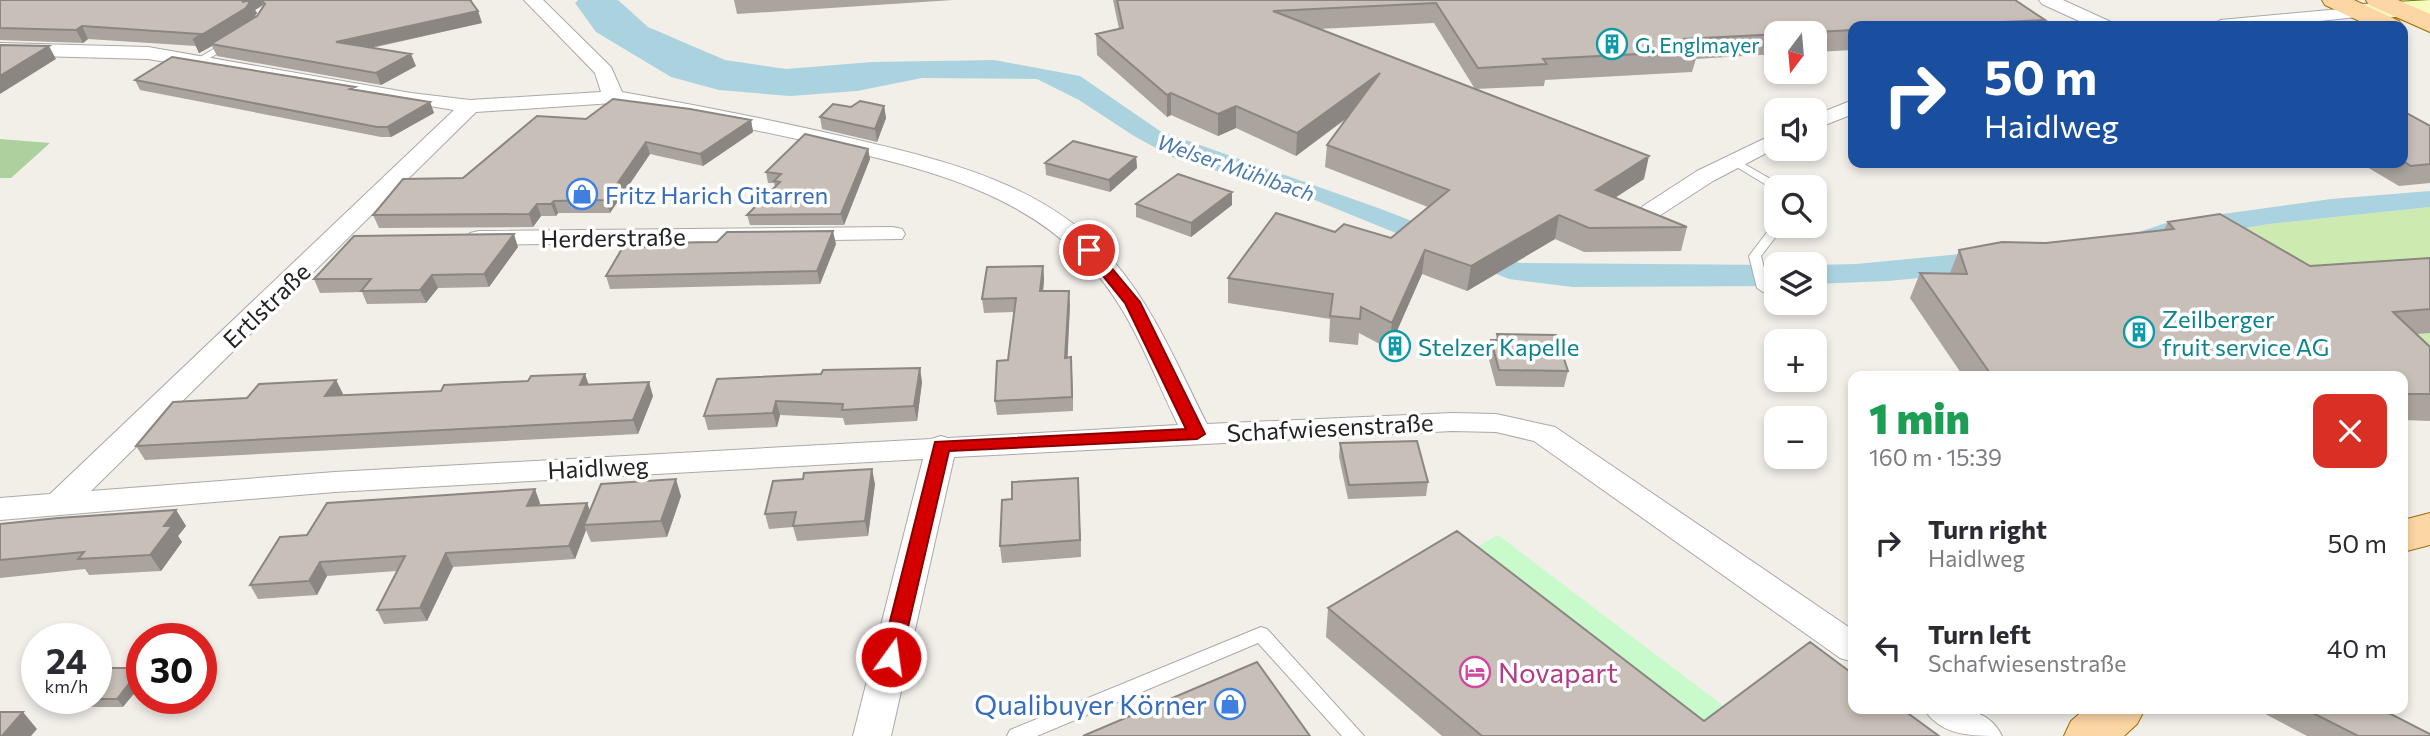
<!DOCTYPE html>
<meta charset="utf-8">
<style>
:root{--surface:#fff;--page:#f7f7f7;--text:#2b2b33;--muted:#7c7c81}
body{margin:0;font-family:Commissioner,sans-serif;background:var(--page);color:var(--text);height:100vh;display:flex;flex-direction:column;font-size:26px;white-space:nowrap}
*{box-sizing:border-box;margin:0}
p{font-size:23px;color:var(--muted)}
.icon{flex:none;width:38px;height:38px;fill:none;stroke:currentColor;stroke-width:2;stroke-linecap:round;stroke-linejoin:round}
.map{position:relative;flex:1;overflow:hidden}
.sheet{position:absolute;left:1848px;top:371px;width:560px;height:343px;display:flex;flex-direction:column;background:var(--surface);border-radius:14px;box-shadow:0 4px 10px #0003}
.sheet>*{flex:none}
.top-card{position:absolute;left:1848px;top:21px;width:560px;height:147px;border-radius:14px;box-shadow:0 4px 10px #0003;background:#1a4fa0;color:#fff;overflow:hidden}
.needle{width:46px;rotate:196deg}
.fabs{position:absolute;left:1764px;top:21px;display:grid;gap:14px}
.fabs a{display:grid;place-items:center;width:63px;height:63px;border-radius:14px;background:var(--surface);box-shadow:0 4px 10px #0003;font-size:35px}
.speed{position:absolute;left:21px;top:623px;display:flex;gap:14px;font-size:35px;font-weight:700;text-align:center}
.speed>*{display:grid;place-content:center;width:91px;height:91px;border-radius:50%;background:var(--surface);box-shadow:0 4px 10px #0003;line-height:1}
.speed small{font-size:18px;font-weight:400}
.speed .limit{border:10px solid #d22;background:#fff;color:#111}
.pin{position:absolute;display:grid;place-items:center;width:60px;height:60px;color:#fff;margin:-30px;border:4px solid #fff;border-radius:50%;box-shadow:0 2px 7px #0007}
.me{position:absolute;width:77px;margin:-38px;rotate:14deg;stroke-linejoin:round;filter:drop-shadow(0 0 5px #0008)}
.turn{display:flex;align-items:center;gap:24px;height:147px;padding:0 21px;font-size:32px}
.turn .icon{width:91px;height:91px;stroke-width:2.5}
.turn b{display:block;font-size:49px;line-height:60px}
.round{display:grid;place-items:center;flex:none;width:74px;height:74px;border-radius:14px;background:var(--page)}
.head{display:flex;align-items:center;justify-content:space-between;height:119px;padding:0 21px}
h1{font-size:42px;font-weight:800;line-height:52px;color:#1e9e55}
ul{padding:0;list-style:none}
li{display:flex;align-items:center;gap:21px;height:105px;padding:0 21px}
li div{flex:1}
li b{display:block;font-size:26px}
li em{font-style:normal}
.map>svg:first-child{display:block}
.grass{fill:#cdebb0}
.forest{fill:#add19e}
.park{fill:#c8facc}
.water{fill:#aad3df}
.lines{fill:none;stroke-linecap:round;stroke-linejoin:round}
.lane-casing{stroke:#a9a9a9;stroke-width:2}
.street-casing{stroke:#a9a9a9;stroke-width:2}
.secondary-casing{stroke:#707d05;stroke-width:2}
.primary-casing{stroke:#a06b00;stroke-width:2}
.lane{fill:#fff;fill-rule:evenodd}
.street{fill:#fff;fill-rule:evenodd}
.secondary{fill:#f7fabf;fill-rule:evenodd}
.primary{fill:#fcd6a4;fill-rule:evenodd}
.wall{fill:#aba49e;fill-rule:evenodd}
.shaded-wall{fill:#8b8681}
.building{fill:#c7bfb8;stroke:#8b8681;stroke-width:2}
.route{fill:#d40000;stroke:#8a0000;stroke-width:2}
.labels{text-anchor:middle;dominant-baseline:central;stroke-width:7;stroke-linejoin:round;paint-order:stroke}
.far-culture-label{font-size:21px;fill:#0d838f;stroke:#fff;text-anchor:start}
.far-water-label{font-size:21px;font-style:italic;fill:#4a7aab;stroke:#fff}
.shop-label{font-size:24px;fill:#366cbe;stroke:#fff;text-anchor:start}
.street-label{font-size:24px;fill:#222;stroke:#fff}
.culture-label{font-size:24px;fill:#0d838f;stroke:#fff;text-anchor:start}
.near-hotel-label{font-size:28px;fill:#b23c85;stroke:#fff;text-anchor:start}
.near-shop-label{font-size:28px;fill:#366cbe;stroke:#fff;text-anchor:end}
</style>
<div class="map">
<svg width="2430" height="736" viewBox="0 0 2430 736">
<rect width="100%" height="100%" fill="#f2efe9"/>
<path class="grass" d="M2430 207V378L2194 239 2269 224Z"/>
<path class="forest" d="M0 140V139L50 143 11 178H0Z"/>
<path class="park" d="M1498 535 1738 717 1713 736 1453 560Z"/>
<path class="water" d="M578 0H618L648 27 725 60 786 69 872 62 994 60 1080 76 1160 131 1381 209 1520 263 1776 265V286L1573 287 1509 279 1300 194 1178 160 1134 136 1079 100 1037 79 922 78 857 91 790 96 719 90 671 77 596 32 575 3Z
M2430 191V207L2269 224 2024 268 1888 281 1815 284V265L1856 264 2118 239 2172 221 2331 199Z"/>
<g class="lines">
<g class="lane-casing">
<path id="lane" d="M229 40 234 43 232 45 203 62 195 60Z
M1734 158 1781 185 1783 187 1773 189 1730 163V159Z
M1774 223 1784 226 1761 256 1769 288 1763 292 1757 288 1749 256Z
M1261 627 1267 629 1364 736H1342L1258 643 1037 736H1007L1010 730Z"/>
</g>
<g class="street-casing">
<path id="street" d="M524 0H543L611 67 622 92C695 105 768 119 841 136 940 159 1046 182 1115 263 1155 310 1179 369 1207 424L1452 413 1496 414 1555 427 1853 630V662L1840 658 1534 441 1496 432 1452 431 954 457 891 736H853L923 459 335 492 0 520V498L50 494 454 110 148 59 0 55V43L148 47 411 93 470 100 601 92 595 73ZM613 103C686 116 759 130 832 147 929 170 1027 193 1095 272 1133 315 1153 374 1178 425L948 438 941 436 931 439 335 472 91 491 476 112Z
M2039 0H2063L2111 22 2113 26H2090L2042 4Z
M2361 7 2367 8 2370 12 2367 16 2273 26H2211L2220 20Z
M1853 100V114L1815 129V115Z
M1776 133V148L1713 181 1659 216H1643L1639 211 1643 206 1697 171Z
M893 227 902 229 905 234 902 239 479 245 470 243 467 238 470 233 479 231Z
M1924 709C1954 708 1987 705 2002 736 1971 736 1941 736 1924 709Z"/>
</g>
<g class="secondary-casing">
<path id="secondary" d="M2430 0V14L2361 20 2352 17 2348 12 2352 7 2361 4Z"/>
</g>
<g class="primary-casing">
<path id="primary" d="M2322 0H2354L2399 21 2403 26H2370L2325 5Z
M2366 0H2398L2430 14V32L2369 5Z
M2430 513V545L2403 552V520Z
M2085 709H2145L2137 724 2124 736H2064L2071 721Z"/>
</g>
<use href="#lane" class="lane"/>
<use href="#street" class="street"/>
<use href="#secondary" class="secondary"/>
<use href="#primary" class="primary"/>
</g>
<path class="wall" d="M0 0H472L473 5 478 11 482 23 372 48 416 66 381 85 217 56 212 46 199 53 196 46 88 39 83 43 0 40ZM263 5 257 16 253 19 257 13 255 10Z
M734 0H953L737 14Z
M1113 0H2015L2045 20 2043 26H1853V50L1815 52V33H1776V54L1696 59 1692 72 1545 80 1544 86 1475 89 1644 179 1615 198 1687 227 1681 251 1584 252 1555 239 1467 291 1422 274 1389 349 1359 333 1358 345 1329 342 1330 319 1228 303V278L1335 232 1391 238 1428 207 1325 167 1327 145 1346 119 1296 156 1236 128 1218 136 1171 115 1167 117 1097 55 1096 34 1119 29ZM1434 23 1475 89 1319 29Z
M135 80 356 90 430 102 434 113 391 137H381L140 90Z
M884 106 886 118 877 142 822 129 820 117Z
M2403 111 2430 126V183L2399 186 2360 163H2403Z
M586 119 751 120 753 132 703 166 650 154 610 213H558L556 216H541L533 227 379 228 373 215 463 178Z
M868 149 870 159 844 225H750L747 215 775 187 774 183H768L766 172Z
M1136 157 1137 168 1110 192 1046 175 1045 163Z
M1136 204 1232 205 1191 237 1136 217Z
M2168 222 2310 266 2430 258V333L2417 334 2430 347V421L2403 420V376H1963L1910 298 1920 273H1950L1959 250 2046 243 2164 230Z
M836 244 820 284 610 289 606 276Z
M518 247 489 287 438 288 426 303 367 304 362 292 320 293 314 279Z
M1043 266 1044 279 1043 291 1070 304 1067 357 1072 371 1073 411 997 415 995 401 1008 360 1014 312 984 313 982 299Z
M1497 334 1568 371 1564 387 1496 386 1488 356 1491 340H1496Z
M717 379 922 382 917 421 845 425 843 418 780 415 777 427 708 430 704 416Z
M336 380 343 394 342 395 589 385 653 396 638 434 145 460 136 446 247 398Z
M1340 443 1428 482 1426 496 1348 499 1339 457Z
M875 484 868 536 797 541 793 527 769 529 765 514Z
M1079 494 1081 557 1002 563 1000 546Z
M681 496 667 537 591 542 586 530 575 559 453 567 427 621 384 624 377 610 397 571 327 576 317 595 258 599 250 585 307 535 540 503 539 505 587 503 590 511Z
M176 510 186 526 178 536 182 542 161 571 89 575 85 569 0 578V524Z
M1328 608 1704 721 1939 736H1442L1326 637Z
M96 668 123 707H78L71 699Z
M2256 709H2381L2430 736H2307Z"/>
<path class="shaded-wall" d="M246 0H261L263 5 255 10 257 13 252 20 211 44 212 46 199 53 193 40Z
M478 11 482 23 341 54 336 42Z
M82 26 88 39 83 43 76 30Z
M49 46 56 59 0 94V76Z
M411 54 416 66 381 85 376 73Z
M1380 73 1378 94 1296 156 1297 133Z
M1171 93V115L1167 117V95Z
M430 102 434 113 391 137 387 127Z
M884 106 886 118 877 142 875 129Z
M1236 106V128L1218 136V114Z
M751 120 753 132 703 166 700 154Z
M646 142 650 154 610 213 606 200Z
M868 149 870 159 844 225 841 214Z
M1649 156 1644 179 1591 213 1596 190Z
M1136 157 1137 168 1110 192 1109 180Z
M1232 192V205L1191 237V223Z
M554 201 558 213 556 216 551 204Z
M537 204 541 216 533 227 529 214Z
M1559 215 1555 239 1467 291 1471 266Z
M833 231 836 244 820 284 817 271Z
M514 234 518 247 489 287 484 274Z
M1425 250 1422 274 1389 349 1392 323Z
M1043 266 1044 279 1042 305 1040 291Z
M432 275 438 288 426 303 420 290Z
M1069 291 1070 304 1067 371 1065 358Z
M1071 357 1072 371 1073 411 1072 397Z
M920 368 922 382 917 421 914 406Z
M585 374 590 388 580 385Z
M336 380 343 394 332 410 325 396Z
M649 382 653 396 638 434 633 420Z
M776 401 780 415 777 427 773 413Z
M872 469 875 484 868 536 865 521Z
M1078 478 1079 494 1081 557 1080 540Z
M676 479 681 496 667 537 661 521Z
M535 489 540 503 532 519 527 506Z
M587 503 592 516 584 525 586 530 575 559 569 546Z
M176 510 186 526 178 536 182 542 161 571 150 555 164 526Z
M446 553 453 567 427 621 420 608Z
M320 562 327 576 317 595 309 581Z
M141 668 142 684 123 707 117 699Z
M23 712 37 729 31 736H2Z"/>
<path class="building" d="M0 0H246L242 2 251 0 246 8 193 40 201 34 82 26 76 30 0 28Z
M261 0H470L478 11 336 42 411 54 376 73 211 44 257 16 265 4Z
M1117 0H2015L2045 20 1921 26H1853V30L1685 39 1697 51 1543 59 1547 64 1478 68 1436 3 1273 11 1649 156 1596 190 1687 227 1589 228 1559 215 1471 266 1425 250 1392 323 1361 307 1360 319 1330 316 1333 294 1228 278 1276 213 1335 232 1344 224 1391 238 1449 190 1327 145 1380 73 1297 133 1236 106 1218 114 1171 93 1167 95 1096 34 1123 28Z
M0 45 49 46 0 76Z
M172 57 355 87 350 89 430 102 387 127H377L135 80Z
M613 99 690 109 751 120 700 154 646 142 606 200 554 201 551 204H537L529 214 373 215 403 179 463 178 537 116 586 119Z
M860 101 884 106 875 129 820 117 833 104 851 107Z
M2403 111 2430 126V164L2411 166 2403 161Z
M805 134 868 149 841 214 747 215 780 182 774 181 781 174 766 172Z
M1073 141 1136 157 1109 180 1045 163Z
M1178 174 1232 192 1191 223 1136 204Z
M2220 214 2310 266 2430 258V309L2393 312 2430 347V394H2403V376H1992L1920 273 1967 274 1959 250 2002 242 2046 243 2174 229 2168 222Z
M833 231 817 271 606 276 623 247H648L650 243 717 242 727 232Z
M514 234 484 274 432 275 420 290 361 291 371 279H314L354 236Z
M1043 266 1040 291H1069L1065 358 1071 357 1072 397 995 401 997 361 1008 360 1016 298 982 299 987 267Z
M1497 334 1556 335 1568 371 1499 370 1491 340H1499Z
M920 368 914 406 842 410 843 404 776 401 773 413 704 416 717 379 821 374 823 370Z
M585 374 580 385 649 382 633 420 136 446 173 402 247 398 259 384 336 380 325 396 441 391 444 385 528 381 531 376Z
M1417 441 1428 482 1349 485 1340 443Z
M872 469 865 521 793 526 796 512 765 514 773 481 803 479 804 473Z
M1078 478 1080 540 1000 546 1002 500 1012 499V482Z
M676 479 661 521 584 525 601 484Z
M535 489 527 506 587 503 569 546 446 553 420 608 377 610 405 556 320 562 309 581 250 585 280 537 307 535 327 503Z
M176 510 164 526H172L150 555 78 559 84 552 0 560V524L58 518Z
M1457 531 1704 721 1810 642 1853 674V709H1902L1939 736H1482L1328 608Z
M1257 662 1310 736H1083Z
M96 668H141L117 699H71L96 698Z
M2305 709H2381L2430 734V736H2358Z
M0 712H23L2 736H0Z"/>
<path class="route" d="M1089 246 1094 247 1140 302 1205 434 1197 439 949 451 901 657 898 663 891 665 884 663 881 657 935 442 1186 429 1125 303 1082 250Z"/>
<defs>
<g id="building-ring" transform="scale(1.575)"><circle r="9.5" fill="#fff" stroke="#0f9aa8" stroke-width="1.5"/><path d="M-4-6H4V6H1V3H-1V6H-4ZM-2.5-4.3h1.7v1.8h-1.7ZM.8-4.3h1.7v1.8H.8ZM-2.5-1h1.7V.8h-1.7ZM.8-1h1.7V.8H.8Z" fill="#0f9aa8"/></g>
<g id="shop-ring" transform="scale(1.575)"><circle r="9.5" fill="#fff" stroke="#3f7fe0" stroke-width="1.5"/><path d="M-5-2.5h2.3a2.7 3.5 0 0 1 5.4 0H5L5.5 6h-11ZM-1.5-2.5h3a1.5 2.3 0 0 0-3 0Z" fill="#3f7fe0"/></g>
<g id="hotel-ring" transform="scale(1.575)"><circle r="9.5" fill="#fff" stroke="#d1479c" stroke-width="1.5"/><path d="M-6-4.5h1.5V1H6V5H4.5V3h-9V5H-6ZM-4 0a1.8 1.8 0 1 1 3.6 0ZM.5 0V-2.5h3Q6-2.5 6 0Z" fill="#d1479c"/></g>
</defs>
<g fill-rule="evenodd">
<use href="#building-ring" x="1612" y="44"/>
<use href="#shop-ring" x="582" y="194"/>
<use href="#building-ring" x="2139" y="332"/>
<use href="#building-ring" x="1395" y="346"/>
<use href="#hotel-ring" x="1475" y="672"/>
<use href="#shop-ring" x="1230" y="704"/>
</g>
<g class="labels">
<g class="far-culture-label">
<text x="1635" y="44">G. Englmayer</text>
</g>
<g class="far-water-label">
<text transform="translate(1236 167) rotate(19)">Welser Mühlbach</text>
</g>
<g class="shop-label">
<text x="605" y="194">Fritz Harich Gitarren</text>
</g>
<g class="street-label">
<text transform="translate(613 237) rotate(-1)">Herderstraße</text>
<text transform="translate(266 305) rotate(-44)">Ertlstraße</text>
<text transform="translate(1330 427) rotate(-3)">Schafwiesenstraße</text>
<text transform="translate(598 467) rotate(-3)">Haidlweg</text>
</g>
<g class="culture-label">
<text x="2162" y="318">Zeilberger<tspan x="2162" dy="28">fruit service AG</tspan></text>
<text x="1418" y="346">Stelzer Kapelle</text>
</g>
<g class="near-hotel-label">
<text x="1498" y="672">Novapart</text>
</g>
<g class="near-shop-label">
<text x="1207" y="704">Qualibuyer Körner</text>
</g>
</g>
</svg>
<div class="fabs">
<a><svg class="needle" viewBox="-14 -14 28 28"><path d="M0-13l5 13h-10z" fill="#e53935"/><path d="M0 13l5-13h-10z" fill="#7c7c81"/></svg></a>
<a><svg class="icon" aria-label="sound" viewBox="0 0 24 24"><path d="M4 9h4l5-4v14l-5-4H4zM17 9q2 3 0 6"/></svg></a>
<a><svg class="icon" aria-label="search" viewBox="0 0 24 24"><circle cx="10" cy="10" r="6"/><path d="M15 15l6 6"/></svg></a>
<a><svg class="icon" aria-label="layers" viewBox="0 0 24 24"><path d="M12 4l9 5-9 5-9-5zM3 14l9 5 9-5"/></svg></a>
<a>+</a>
<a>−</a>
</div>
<div class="speed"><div>24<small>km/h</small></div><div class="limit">30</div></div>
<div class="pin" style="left:1089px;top:250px;background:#d93025"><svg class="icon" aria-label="arrive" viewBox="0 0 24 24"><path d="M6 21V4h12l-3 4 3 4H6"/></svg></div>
<svg class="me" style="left:891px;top:657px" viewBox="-20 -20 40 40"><circle r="17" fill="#d40000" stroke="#fff" stroke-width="3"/><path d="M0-11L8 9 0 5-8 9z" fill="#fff"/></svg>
<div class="top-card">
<div class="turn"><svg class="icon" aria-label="right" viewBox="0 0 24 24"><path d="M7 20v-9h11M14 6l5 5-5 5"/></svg><div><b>50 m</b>Haidlweg</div></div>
</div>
<section class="sheet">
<div class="head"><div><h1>1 min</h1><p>160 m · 15:39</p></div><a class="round" style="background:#d93025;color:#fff"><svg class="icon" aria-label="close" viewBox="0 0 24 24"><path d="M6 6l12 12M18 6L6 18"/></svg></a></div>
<ul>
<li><svg class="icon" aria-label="right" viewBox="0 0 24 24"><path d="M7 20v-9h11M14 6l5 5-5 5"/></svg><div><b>Turn right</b><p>Haidlweg</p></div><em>50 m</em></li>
<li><svg class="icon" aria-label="left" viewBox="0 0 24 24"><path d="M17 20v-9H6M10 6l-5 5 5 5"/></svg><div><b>Turn left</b><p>Schafwiesenstraße</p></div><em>40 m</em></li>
</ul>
</section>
</div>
